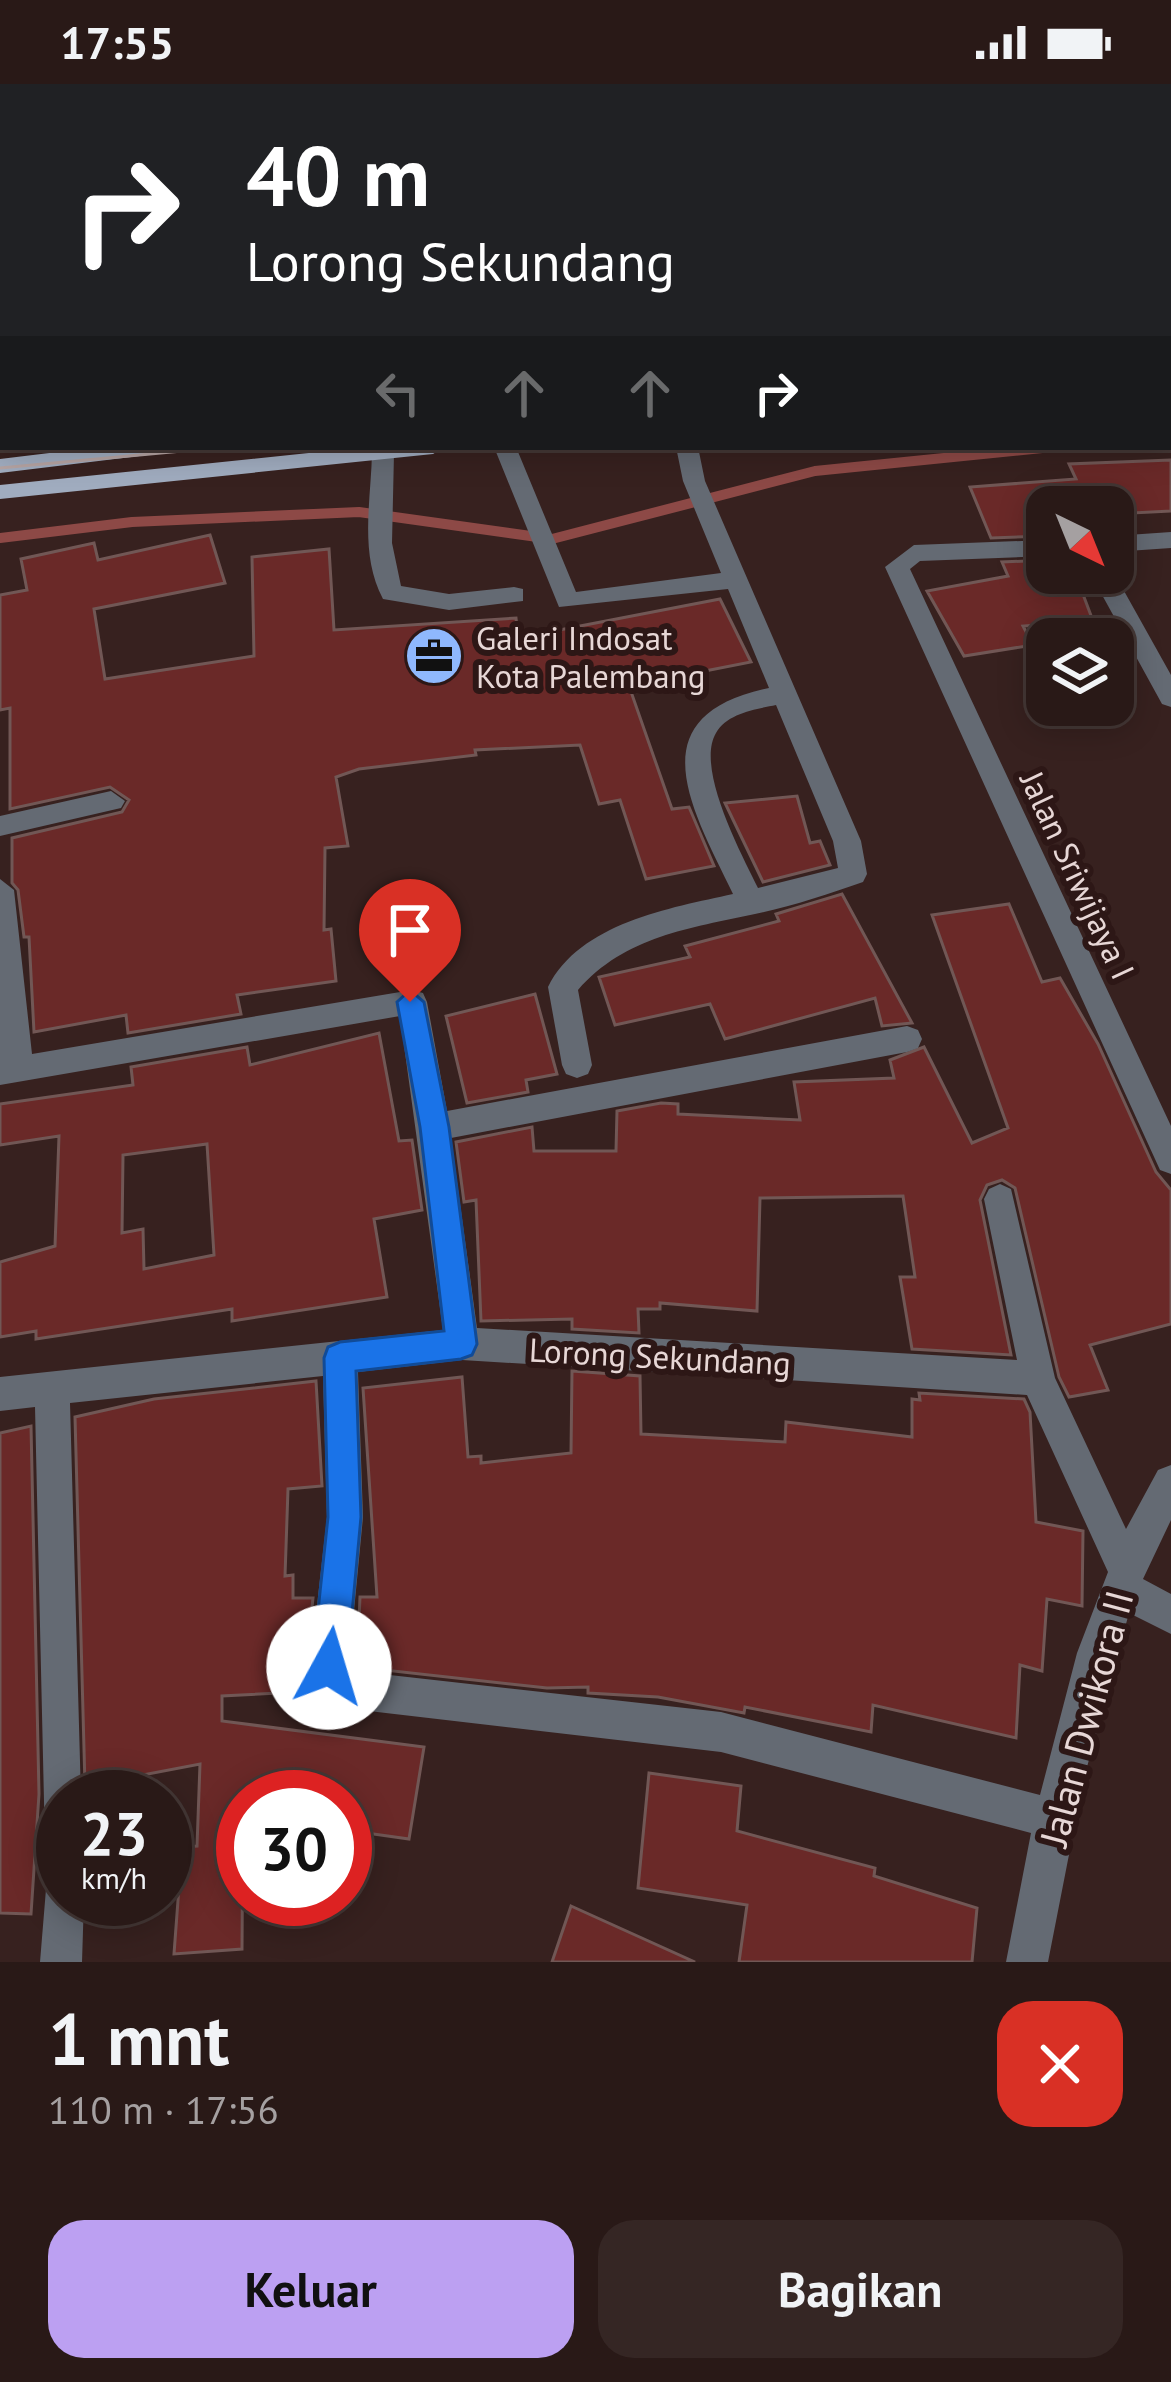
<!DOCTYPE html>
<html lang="id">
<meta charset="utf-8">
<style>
:root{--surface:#291917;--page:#352624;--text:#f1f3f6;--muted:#a5a0a1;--line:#453836;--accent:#bca0f2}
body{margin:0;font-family:"PT Sans",sans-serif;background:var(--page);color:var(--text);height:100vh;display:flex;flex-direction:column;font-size:45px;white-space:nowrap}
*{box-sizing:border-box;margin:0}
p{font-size:39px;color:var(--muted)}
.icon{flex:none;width:66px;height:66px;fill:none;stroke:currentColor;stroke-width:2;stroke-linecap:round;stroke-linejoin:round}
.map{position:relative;height:1878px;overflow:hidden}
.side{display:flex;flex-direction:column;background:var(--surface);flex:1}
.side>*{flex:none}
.hud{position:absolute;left:0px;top:0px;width:1173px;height:366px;box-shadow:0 6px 30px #0003,0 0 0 3px var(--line);background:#202124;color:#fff;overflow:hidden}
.needle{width:78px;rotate:137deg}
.tools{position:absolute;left:1026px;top:402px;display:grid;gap:24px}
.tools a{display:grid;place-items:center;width:108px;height:108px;border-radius:24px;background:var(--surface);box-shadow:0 6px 30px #0003,0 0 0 3px var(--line);font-size:60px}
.speed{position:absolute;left:36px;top:1686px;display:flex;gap:24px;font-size:60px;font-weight:700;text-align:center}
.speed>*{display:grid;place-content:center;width:156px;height:156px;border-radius:50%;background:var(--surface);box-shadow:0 6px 30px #0003,0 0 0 3px var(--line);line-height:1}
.speed small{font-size:30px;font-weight:400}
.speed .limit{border:18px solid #d22;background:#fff;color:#111}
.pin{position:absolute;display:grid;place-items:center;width:102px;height:102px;color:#fff;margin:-123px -51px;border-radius:50% 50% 50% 0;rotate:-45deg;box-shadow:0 0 12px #0007}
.pin .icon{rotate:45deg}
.me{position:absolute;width:132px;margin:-66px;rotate:6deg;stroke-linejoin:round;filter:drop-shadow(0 0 9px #0008)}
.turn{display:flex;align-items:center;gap:42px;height:252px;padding:0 48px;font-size:54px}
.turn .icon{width:156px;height:156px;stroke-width:2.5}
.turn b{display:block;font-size:84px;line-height:102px}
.lanes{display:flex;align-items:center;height:114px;padding:0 48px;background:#0003;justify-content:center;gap:60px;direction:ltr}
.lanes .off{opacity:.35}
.round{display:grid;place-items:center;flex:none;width:126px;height:126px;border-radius:36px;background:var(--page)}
.summary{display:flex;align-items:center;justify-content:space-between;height:204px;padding:0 48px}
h1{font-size:72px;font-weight:700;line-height:90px}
.action{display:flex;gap:24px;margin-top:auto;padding:24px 48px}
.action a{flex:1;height:138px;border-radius:36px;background:var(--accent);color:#111;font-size:48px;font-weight:700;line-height:138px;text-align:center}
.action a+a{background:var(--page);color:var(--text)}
.status{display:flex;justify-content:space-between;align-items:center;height:84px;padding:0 60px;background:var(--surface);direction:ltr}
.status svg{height:33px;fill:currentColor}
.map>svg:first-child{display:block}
.green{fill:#673936}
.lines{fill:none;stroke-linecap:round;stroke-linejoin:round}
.stream{stroke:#8d4946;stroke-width:10}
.building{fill:#6a2928;stroke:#715755;stroke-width:3;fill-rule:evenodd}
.minor{fill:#646a73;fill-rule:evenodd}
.major{fill:#a0acbf;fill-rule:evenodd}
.tram{stroke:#b6a4a3;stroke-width:3}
.route{fill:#1a73e8;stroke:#114b97;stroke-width:3}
.labels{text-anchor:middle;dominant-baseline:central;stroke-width:12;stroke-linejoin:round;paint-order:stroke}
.poi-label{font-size:33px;fill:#e7d7d6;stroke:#2d1716;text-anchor:start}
.street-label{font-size:33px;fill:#e7d7d6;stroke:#2d1716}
.near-street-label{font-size:39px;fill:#e7d7d6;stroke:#2d1716}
</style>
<div class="status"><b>17:55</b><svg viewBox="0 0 49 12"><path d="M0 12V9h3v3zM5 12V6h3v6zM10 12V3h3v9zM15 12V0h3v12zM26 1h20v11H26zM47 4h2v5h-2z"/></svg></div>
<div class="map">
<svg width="1171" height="1878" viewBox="0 0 1171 1878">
<rect width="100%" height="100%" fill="#37211f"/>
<path class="green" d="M0 0 152 3H3L0 359Z"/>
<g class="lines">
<path class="stream" d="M0 454 132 438 359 428 552 455 815 387 1052 363"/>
</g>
<path class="building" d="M1171 376V427L1113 430V423H1047V452L991 454 970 403 1076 395 1069 380Z
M210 451 225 499 94 525 105 595 254 572 252 473 329 465 334 546 516 534 518 554 720 515 751 578 629 602 672 725 689 723 714 782 646 795 620 716 599 720 580 661 475 666 476 671 359 685 336 693 348 762 325 764 324 846 331 845 336 897 237 911 241 930 128 949 126 931 34 948 29 853H24L18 806 12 799V754L122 728 129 716 110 703 10 725V624L0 626V511L27 506 21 475 94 459 98 476Z
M1047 476V489H1075L1093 537 1023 542 1033 561 964 572 927 507 1008 492 1002 478Z
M797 712 810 759 820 757 830 781 763 798 725 719Z
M842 810 912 939 882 942 875 914 725 955 710 920 615 941 599 893 690 873 685 862 779 837 776 830Z
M1009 820 1042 898 1060 894 1098 960 1156 1088 1171 1106V1240L1090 1261 1108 1306 1069 1313 1059 1293 1015 1104 1002 1096 987 1101 980 1116 1011 1271 912 1265 900 1193H915L903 1112 760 1114 757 1227 660 1219V1225H638L639 1249 572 1245V1235L481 1237 476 1116 464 1118 456 1058 532 1043 534 1067H616L617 1027 661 1019 678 1020V1030L800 1036 794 998 894 994 890 976 924 963 972 1059 1008 1044 932 831Z
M535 910 557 990 526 996 528 1008 467 1019 446 932Z
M379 949 399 1057 412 1056 422 1126 374 1135 387 1213 232 1237V1225L36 1255V1247L0 1253V1178L55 1162 59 1052 0 1061V1020L133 1001 131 983 247 963 250 981ZM207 1060 214 1171 144 1185 143 1145 122 1149 123 1071Z
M572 1287 640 1292 641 1350 785 1358 786 1338 912 1353V1315L920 1316 919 1309 1024 1315 1030 1328 1036 1438 1083 1447 1082 1522 1047 1515 1042 1587 1020 1581 1016 1654 873 1621 871 1648 745 1623 744 1629 658 1613 588 1609V1603L547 1604 357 1583 360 1513H377L363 1304 462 1293 468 1373 481 1372V1379L571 1369Z
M316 1297 322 1402 288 1405 285 1492 293 1491V1514H313L306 1582 318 1607 222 1612V1637L424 1663 409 1755 345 1746V1713H243L242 1865 174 1870 182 1763 197 1762 200 1680 85 1702 75 1333 154 1315Z
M31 1342 39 1710 31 1830 0 1829V1349Z
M649 1689 741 1702 737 1747 875 1784 874 1792 977 1824 972 1878H739L747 1821 638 1804Z
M571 1822 695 1878H552Z"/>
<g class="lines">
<path class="minor" d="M183 0H201L203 3H185Z
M260 0H289L258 3Z
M419 0H437L439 3H421Z
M544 0H562L564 3H546Z
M1170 200H1171V212H1170Z
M1170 226H1171V238H1170Z
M387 363 394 369 392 459 401 502 449 510 514 503 523 505V517L449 526 383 515C359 470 371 417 372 369Z
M494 363H516L576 508 721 489 683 397 676 363H698L705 397 861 757 867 790 863 798C828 810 790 823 755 830 691 844 625 852 578 906L592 981 588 990 577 994 566 990 562 981 548 903C580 839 670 824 733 810 691 723 636 632 769 604L728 505 559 523ZM776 621 833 757 838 784 758 804C742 771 695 684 716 649 727 629 757 625 776 621Z
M1171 448V464L1113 468V452Z
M1047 456V472L920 477 910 485 1171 1042V1090L1160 1086 885 483 914 461Z
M1090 489H1114L1171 591V623L1162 620Z
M111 707 125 717 121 724 0 752V732Z
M0 795 14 806 32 970 412 906 423 909 427 918 447 1027 907 942 918 946 922 955 918 964 907 968 451 1054 477 1244 1017 1276 984 1115 989 1105 1000 1100 1011 1105 1055 1294 1126 1445 1158 1386 1171 1381V1436L1143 1495 1171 1510V1550L1129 1529 1084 1694 1048 1878H1006L1031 1749 721 1668 343 1624 329 1619 310 1583 327 1433 323 1292 70 1319 81 1713H63V1815H84L82 1878H40L46 1805 35 1323 0 1327V1293L443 1246 400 932 0 1001ZM462 1276 1027 1311 1108 1488 1077 1569 1040 1711 721 1628 354 1587 349 1579 363 1433 358 1288Z"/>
<path class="major" d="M1170 276H1171V288H1170Z
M99 363H167L156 370 0 389V375Z
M366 363H444L433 370 0 415V401Z"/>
<path class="tram" d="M0 384 225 363"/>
</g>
<path class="route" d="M410 906 424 918 449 1043 477 1260 472 1271 461 1275 356 1287 361 1433 347 1583 342 1595 329 1600 317 1595 312 1583 328 1433 324 1274 328 1263 340 1258 444 1247 420 1043 397 918Z"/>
<defs>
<g id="office-disc" transform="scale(3)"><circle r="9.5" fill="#8fb8fd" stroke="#2d1716"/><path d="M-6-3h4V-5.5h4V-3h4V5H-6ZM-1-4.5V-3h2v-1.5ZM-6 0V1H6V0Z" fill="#111"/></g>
</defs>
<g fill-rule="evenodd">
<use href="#office-disc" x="434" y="572"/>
</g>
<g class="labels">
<g class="poi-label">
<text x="476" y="553">Galeri Indosat<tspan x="476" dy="38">Kota Palembang</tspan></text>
</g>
<g class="street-label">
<text transform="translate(1078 791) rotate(65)">Jalan Sriwijaya I</text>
<text transform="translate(660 1272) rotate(3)">Lorong Sekundang</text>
</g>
<g class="near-street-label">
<text transform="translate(1086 1634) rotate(-75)">Jalan Dwikora II</text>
</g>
</g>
</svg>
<div class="tools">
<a><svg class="needle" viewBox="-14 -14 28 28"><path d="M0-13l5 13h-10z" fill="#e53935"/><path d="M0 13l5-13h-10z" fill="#a5a0a1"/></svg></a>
<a><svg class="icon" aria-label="layers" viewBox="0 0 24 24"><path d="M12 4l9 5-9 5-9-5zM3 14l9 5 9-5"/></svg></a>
</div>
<div class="speed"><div>23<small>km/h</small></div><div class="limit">30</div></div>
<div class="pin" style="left:410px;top:918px;background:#d93025"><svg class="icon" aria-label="arrive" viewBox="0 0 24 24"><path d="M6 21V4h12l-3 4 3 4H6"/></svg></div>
<svg class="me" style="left:329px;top:1583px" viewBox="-20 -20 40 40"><circle r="19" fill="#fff"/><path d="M0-13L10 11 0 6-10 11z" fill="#1a73e8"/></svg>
<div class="hud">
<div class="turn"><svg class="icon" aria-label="right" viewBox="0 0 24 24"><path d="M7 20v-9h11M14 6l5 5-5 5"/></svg><div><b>40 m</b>Lorong Sekundang</div></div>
<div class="lanes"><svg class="icon off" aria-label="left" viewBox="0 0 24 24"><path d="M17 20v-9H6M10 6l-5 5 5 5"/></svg><svg class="icon off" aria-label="ahead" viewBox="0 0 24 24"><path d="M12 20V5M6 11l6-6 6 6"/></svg><svg class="icon off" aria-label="ahead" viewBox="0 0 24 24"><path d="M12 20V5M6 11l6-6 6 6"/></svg><svg class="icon" aria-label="right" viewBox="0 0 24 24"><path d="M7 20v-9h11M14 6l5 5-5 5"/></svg></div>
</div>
</div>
<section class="side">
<div class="summary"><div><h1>1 mnt</h1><p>110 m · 17:56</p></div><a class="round" style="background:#d93025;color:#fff"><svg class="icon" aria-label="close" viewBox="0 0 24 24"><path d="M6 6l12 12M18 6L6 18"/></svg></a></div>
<div class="action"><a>Keluar</a><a>Bagikan</a></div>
</section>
